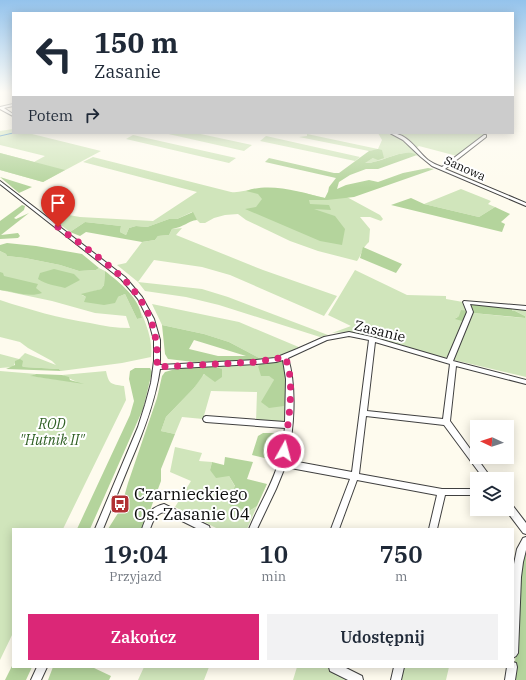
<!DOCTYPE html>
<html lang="pl">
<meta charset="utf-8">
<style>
:root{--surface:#fff;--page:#f2f2f3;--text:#1f2937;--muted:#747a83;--accent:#db2777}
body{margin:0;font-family:"IBM Plex Serif",serif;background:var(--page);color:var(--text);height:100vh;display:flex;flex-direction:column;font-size:15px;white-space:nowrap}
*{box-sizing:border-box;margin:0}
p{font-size:13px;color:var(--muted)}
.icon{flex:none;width:22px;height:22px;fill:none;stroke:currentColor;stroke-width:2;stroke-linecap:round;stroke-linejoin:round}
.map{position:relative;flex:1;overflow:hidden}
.drawer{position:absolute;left:12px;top:528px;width:502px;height:140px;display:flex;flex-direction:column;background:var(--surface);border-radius:0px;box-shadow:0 2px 10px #0003}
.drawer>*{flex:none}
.banner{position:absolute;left:12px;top:12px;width:502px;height:122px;border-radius:0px;box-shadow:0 2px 10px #0003;background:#fff;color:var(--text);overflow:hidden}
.needle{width:26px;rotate:274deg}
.fabs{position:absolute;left:470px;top:420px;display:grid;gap:8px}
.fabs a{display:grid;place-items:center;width:44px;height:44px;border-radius:0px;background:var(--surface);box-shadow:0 2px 10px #0003;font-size:20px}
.pin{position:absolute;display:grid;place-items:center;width:34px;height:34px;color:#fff;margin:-41px -17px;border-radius:50% 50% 50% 0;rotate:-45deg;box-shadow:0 0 4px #0007}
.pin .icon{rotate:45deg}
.me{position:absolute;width:44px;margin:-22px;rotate:7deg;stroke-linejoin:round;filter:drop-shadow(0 0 3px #0008)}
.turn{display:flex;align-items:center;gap:14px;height:84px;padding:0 16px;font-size:18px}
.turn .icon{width:52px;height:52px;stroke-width:2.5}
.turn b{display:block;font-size:28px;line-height:34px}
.then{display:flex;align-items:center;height:38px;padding:0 16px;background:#0003;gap:8px;font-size:15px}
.eta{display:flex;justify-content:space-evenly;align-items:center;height:68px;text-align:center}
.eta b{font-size:24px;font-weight:600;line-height:28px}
.action{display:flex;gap:8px;margin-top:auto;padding:8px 16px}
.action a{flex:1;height:46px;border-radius:0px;background:var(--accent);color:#fff;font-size:16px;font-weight:600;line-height:46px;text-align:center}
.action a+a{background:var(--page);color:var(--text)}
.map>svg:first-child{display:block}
.green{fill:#d0e5bb}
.forest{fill:#b4d49c;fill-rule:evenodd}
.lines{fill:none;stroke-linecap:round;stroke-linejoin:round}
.stream{stroke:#458cc1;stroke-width:1}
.minor-casing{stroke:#404040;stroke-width:2}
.minor{fill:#fff;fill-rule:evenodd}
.route{stroke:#db2777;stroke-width:7;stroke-dasharray:0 12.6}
.labels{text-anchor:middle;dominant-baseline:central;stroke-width:4;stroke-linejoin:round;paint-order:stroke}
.far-street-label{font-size:12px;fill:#0d0d0d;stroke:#fff}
.street-label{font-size:14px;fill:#0d0d0d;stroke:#fff}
.park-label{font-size:14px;font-style:italic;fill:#2e5f23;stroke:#fff}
.near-poi-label{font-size:17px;fill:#0d0d0d;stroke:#fff;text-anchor:start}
</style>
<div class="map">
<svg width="526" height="680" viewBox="0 0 526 680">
<rect width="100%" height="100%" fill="#fefbee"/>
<path class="green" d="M13 129V133H28L101 151 43 182 0 170V153L34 162 45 156 0 145V131Z
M164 133H196L252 145 244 151Z
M378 133C399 133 406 142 419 157 404 145 382 164 364 163L373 158 375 150 369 151 299 137 307 136V134L378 149 382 140Z
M395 133H487L457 156 419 146 416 148 406 137Z
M133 135 236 158 229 163 126 139Z
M266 136 360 157 355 161 260 141Z
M93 157 231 192C239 193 245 190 253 190 278 188 301 191 325 198L328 192 345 196 380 215 383 219 381 221 370 217H360L370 229 369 242C362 248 362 254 357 261L318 251 290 241 246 220 238 214 225 215 214 218 205 223H200L194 217 192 212 177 219H169L147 227 136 226 129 228 126 235 120 232 121 226 85 222 70 232 41 210 80 217 153 221 197 192 83 162Z
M461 189 491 201 488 204 495 207 479 217 424 204Z
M182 228 176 235 263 270 337 296 324 316 230 275 202 267 154 260 138 282 202 289 228 297 328 335 320 337 219 305 186 297 145 291 138 282 117 265 126 263 142 242 155 240 158 236 169 235 172 229Z
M0 251 6 254 7 256 25 258 60 265 79 271 96 270 99 268 105 271 104 285 101 289 82 295 86 297H118L125 294 137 319 142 318 141 312C147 326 153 342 151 357L122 363 61 371 59 369 24 367 15 363 13 367 0 368V354L19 359 25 353 56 365 52 361 28 348 20 342 0 337V300C30 310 59 318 90 323 103 326 117 328 130 328L126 316 95 313 52 301 0 290Z
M355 270 407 295 446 296V299L463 302 468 311 456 318 464 321 449 357C439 360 426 354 416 351 388 342 361 330 332 333L351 326 328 315Z
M152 304 239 322 301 348 276 358 263 360 229 342 204 334 162 325Z
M512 308 526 309V377L454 360 473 313 524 318 525 316 515 311H511Z
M260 364 258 366 274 380 286 400 284 423 256 422 257 392 211 391 203 419 182 417 175 434 161 431 166 417 194 388 200 378 205 374 221 369 214 366Z
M0 371 36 374 31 376 77 382 62 375 106 371C109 384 110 384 124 386L126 400 63 529H13V633L0 660Z
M175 447 202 453 199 461 212 462 210 470 229 476 249 511 257 506 247 529H218L175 507 191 481 170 472Z
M144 667H209L204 680H138Z
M297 667H327L350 680H293Z
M401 667H449L446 680H398Z"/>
<path class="forest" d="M378 149 382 150 384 158 378 160 373 158 365 163C381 164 403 147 417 155L378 169H366L350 175 339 182 337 189 346 185 369 180 378 182 403 173 428 168 434 169 354 197 327 200H309L310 204 329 205 331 210 314 209 335 216 345 229 342 245 320 241 245 209 256 207 262 199 258 194 246 191C270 182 301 192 325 198L328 192 329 187 336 178 265 162 269 158 334 173H339L369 151Z
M0 153 65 170 43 182 0 170Z
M0 177 32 187 19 193Z
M411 198 424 204 479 217 495 207 510 214 501 222 505 224 502 232 391 205Z
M22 205 25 206 24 210 14 218 16 219 29 213 1 235 18 233 20 236 18 238 0 239V221Z
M193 212 197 220C188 221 184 227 172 229L169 235 158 236 155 240 142 242 86 232 80 236 70 232 85 222 121 226 120 232 126 235 129 228 136 226 147 227 169 219H177Z
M7 243 36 246 82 254 99 268 96 270 79 271 60 265 25 258 7 256 6 254 0 251V245Z
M363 247 402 264 396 273 360 258Z
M54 269 74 274 80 280 65 288C55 285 47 285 38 279L40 273Z
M105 271C120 283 140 298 142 318L137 319 125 294 118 297 115 303 104 305 84 302 86 297 81 294 101 289 104 285Z
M0 272 3 273 4 276 38 284 36 288 42 293C29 298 13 291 0 290Z
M468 304 512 308V311H515L525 316V318L473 313 469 323 455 319 459 316 461 310 468 311Z
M162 325 204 334 229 342 263 360 194 362 168 359 165 354ZM194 340 246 356H218L189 349Z
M20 359 23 361 22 366 24 367 59 369 61 371 6 369 15 365V361Z
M278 361H284C287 374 289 393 284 406L269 408 261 402 274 380 269 376H261L258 366 260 364Z
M214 366 222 369V377L215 382 204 374 194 388 166 417 161 431 175 434 161 469V481L143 529H108L125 502 124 497 128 483 157 398 162 376 165 372 179 368Z
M135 368H150L152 372 143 409 90 529H77L130 415 134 401 129 379 130 371Z
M36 374 62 375 69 377 70 380 84 384 30 376Z
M263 433H274L281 440 277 461 252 455 258 436Z
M225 457 253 462 247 479 267 484 257 506 249 511 229 505 235 486 229 476 216 478 210 470 212 462 224 465Z
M526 549V680H513L516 652 520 567Z
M13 664V667H32L26 680H5Z
M53 667H92L111 676 109 680H48Z"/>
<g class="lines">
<path class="stream" d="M0 136 13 133"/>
<g class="minor-casing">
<path id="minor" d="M13 104V106L4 108 13 114V116L0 109V107Z
M390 133C408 133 416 150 428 160 432 163 437 165 442 167L484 135H486V137L445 169 526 203V206L432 166 421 157 403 140Z
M0 181 125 277 142 297 154 319 160 340V365L256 360 275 358 297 349 324 337 349 332 372 337 447 359 467 312 463 302 464 301 526 306V310L470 304 473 312 453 361 526 380V384L456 366 450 421 492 479H484L444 425 366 416 359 474 442 489H477V495H445L437 529H429L437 495 357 480 339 529H331L350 479 285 467 276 489 257 529H249C258 507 271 487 278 464 282 452 283 440 285 428L206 422 204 421 203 419 204 417 206 416 285 422 286 379 283 360 276 362 256 364 160 369C155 402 143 433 130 463 121 485 112 507 103 529H95L138 427 145 405 151 383 154 361V340L148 319 138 299 121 279 0 184ZM349 336 369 340 352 472 287 460C294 431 297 387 288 358L327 340ZM375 342 450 364 443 419 367 411Z
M507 501 510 502 526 523V534L523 533 505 509H507Z
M164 504 209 526 210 529H198L164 512C155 514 153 521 150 529H142C147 515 149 508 164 504Z
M526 537V550L523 562 521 577 518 653 516 656 513 658V569L517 549 523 538Z
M513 662 516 663 517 667 515 680H505L507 667H513Z
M37 667H47L41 680H31Z
M329 667H344L362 676 363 680H348L330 671Z
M394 667H404L401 680H391Z"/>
</g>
<use href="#minor" class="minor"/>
</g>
<linearGradient id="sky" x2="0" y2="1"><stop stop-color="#94c3ec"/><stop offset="0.49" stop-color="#fffdf7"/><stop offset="1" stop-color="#fffdf7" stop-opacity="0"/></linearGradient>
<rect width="526" height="188" fill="url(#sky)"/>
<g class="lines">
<path class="route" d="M58 227C110 267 161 293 157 367L256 362 285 357C296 382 288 424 284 451"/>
</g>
<defs>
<g id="bus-square" transform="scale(1)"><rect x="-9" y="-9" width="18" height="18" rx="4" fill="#b13134" stroke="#fff"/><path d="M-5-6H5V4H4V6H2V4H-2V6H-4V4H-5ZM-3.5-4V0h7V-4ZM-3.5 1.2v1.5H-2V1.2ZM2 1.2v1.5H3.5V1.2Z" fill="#fff"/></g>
</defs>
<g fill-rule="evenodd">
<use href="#bus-square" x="120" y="504"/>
</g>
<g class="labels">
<g class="far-street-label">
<text transform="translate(465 168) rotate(24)">Sanowa</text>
</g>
<g class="street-label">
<text transform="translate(380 331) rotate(14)">Zasanie</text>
</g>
<g class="park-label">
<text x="52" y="424">ROD<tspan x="52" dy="16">"Hutnik II"</tspan></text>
</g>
<g class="near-poi-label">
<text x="134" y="494">Czarnieckiego<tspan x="134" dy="20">Os. Zasanie 04</tspan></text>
</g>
</g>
</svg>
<div class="fabs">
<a><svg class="needle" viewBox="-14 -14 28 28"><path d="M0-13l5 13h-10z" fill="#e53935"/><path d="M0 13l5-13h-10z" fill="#747a83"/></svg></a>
<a><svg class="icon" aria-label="layers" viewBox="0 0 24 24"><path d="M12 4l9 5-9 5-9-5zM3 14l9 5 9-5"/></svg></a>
</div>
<div class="pin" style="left:58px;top:227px;background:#d93025"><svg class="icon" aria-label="arrive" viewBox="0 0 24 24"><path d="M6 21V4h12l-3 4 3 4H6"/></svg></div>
<svg class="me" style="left:284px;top:451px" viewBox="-20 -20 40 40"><circle r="17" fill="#db2777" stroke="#fff" stroke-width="3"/><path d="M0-11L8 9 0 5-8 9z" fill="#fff"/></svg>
<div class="banner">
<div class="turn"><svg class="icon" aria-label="left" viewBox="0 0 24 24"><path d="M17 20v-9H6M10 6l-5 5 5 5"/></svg><div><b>150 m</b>Zasanie</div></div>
<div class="then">Potem<svg class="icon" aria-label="right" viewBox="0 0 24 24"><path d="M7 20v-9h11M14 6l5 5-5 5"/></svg></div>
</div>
<section class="drawer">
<div class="eta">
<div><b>19:04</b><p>Przyjazd</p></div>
<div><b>10</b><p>min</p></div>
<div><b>750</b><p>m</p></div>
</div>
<div class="action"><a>Zakończ</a><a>Udostępnij</a></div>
</section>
</div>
